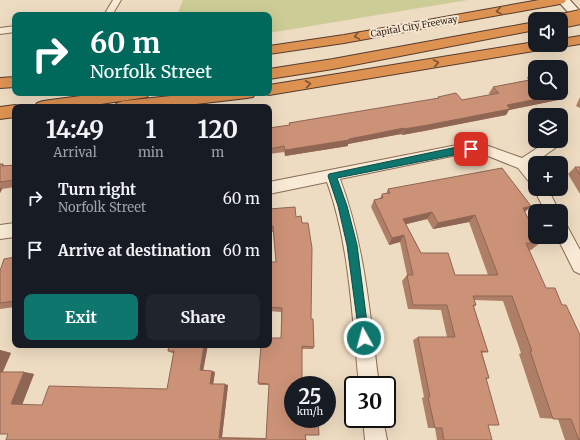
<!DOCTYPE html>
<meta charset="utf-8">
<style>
:root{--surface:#171b24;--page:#20242c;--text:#f1f3f6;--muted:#9ea1a6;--accent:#0f766e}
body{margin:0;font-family:Merriweather,serif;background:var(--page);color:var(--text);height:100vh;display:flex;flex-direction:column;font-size:15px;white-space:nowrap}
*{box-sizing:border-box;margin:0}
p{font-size:13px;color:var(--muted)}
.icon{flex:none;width:22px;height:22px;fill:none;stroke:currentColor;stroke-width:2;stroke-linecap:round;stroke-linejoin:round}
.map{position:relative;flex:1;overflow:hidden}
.drawer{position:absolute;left:12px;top:104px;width:260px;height:244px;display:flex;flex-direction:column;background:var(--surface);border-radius:8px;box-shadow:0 4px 16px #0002}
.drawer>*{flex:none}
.banner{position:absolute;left:12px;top:12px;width:260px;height:84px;border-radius:8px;box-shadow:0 4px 16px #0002;background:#00695c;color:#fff;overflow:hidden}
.controls{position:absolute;left:528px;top:12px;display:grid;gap:8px}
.controls a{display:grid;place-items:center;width:40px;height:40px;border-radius:8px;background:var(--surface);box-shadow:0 4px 16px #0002;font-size:20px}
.speed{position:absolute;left:284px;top:376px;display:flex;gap:8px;font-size:20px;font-weight:700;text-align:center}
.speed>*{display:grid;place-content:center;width:52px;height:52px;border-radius:50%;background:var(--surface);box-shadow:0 4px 16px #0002;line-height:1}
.speed small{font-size:10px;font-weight:400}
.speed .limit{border:2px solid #111;border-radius:6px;background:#fff;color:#111}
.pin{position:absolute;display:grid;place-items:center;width:34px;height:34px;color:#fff;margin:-17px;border-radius:8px;box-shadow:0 2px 6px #0006}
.me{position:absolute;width:44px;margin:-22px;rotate:353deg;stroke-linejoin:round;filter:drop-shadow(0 0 3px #0008)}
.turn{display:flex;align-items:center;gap:14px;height:84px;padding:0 12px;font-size:18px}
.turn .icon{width:52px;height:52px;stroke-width:2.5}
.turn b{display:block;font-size:28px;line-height:34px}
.eta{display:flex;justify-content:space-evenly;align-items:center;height:68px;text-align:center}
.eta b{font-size:24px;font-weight:700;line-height:28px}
.button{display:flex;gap:8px;margin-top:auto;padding:8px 12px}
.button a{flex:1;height:46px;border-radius:8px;background:var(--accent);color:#fff;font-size:16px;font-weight:700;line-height:46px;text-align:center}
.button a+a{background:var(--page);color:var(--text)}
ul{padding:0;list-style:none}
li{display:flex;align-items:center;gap:12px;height:52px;padding:0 12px}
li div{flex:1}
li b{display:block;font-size:15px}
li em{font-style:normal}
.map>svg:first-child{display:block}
.green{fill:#cccc96}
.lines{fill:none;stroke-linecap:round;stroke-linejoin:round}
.street-casing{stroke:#886d59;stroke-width:2}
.secondary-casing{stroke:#6a4e3c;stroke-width:2}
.highway-casing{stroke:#563c2e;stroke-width:2}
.street{fill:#f9ead5;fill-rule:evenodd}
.secondary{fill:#f9ead5;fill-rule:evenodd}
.highway{fill:#de9252;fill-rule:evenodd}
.highway-bridge-casing{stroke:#563c2e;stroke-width:16;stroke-linecap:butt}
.highway-bridge{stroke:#de9252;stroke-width:14}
.wall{fill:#af7e67;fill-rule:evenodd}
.shaded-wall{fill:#8f6654}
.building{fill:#cc9278;stroke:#8f6654;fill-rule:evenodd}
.oneway{stroke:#7a5232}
.route{fill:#0f766e;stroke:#0a4d48}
.labels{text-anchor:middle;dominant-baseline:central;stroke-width:4;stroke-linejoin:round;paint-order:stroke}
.far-street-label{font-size:9px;fill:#38271d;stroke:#f5e7d2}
</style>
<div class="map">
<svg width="580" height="440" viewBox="0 0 580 440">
<rect width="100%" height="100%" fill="#eedcc2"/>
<path class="green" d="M183 0H468L269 33V15H177Z"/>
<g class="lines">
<g class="street-casing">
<path id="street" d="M113 0H121L112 15H104Z
M15 26V32L0 34V28Z
M561 138 563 141 561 144 531 165 535 169V184L530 183 518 168 483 154 457 155 340 179C365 245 370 316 379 385H359C352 317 350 246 327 182L269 194V182L457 145 483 144 522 158 548 141H561Z
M535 187V189H548L559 211H545L534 189Z
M561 222 566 224 580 250V274L574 271 557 237H561Z
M15 223V237L0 239V225Z
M363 419H383L387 440H365Z"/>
</g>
<g class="secondary-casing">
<path id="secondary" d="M557 0H570L580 11V22L576 21Z"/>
</g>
<g class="highway-casing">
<path id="highway" d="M539 0H566L564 3 560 4 344 43 269 54V46L344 35Z
M535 22V30L333 69 269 79V69L333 59Z
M580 36V44L561 47 555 45H561V39Z
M535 42V45H553L551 48 546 49 269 95 263 93H269V85Z
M15 77V87L0 88V78Z
M103 93H149L147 97 141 98 81 107H34L37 103 43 101Z
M199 93H255L253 97 247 98 171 107H114L117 103 123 101Z
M15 105 21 107H15V117L0 119V107Z"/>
</g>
<use href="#street" class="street"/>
<use href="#secondary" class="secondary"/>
<use href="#highway" class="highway"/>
<g class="highway-bridge-casing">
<path id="highway-bridge" d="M561 21 580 17"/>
</g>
<use href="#highway-bridge" class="highway-bridge"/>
</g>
<path class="wall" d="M531 71 563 99 509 110 506 115 425 131 402 135 401 134 348 144V146L285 156 284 152 269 154V128L289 125V123L437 99 438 97 462 100 490 95 489 93 493 87 528 80 527 78Z
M580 97V108L576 106Z
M0 164H3L5 166 15 165V187L2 189 0 193Z
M575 167H580V194L568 174Z
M388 189 525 212 540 243 531 250H529L580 440H565L558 419 540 418 519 354 521 353 503 301 474 300 476 305 474 307 488 352 482 353 489 378 486 379 488 425 492 440H437L435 428H428L422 398 424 397 413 340 418 337H447L441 310 408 309 402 281 407 275 400 242 389 245 371 207 374 200 380 198 382 194H386ZM427 219 433 229 469 222 488 275H455L421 253 406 224Z
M269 209 311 319 314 347 313 349H302L293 385 305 435 306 440 8 434 0 350 11 353 2 372H24L34 374 22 405H42L167 389 174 354 168 351 169 345 204 370 212 371 215 372 213 384 228 385 222 437 266 438 269 385H259L258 383 281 338V312L269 311V262H276L273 232H269Z
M15 257V307L0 309V271Z"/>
<path class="shaded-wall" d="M568 93 563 99 509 110 506 115 402 135 404 129 507 105Z
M404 128 401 134 348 144V146L285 156V150L349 139Z
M0 187 2 189 0 193Z
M531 206 523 214V208Z
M432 212 427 219 399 226 403 219Z
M475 215 469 222 433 229 438 223Z
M404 235 400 242 389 245 392 238Z
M204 345H208L203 372 200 370Z
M0 350 11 353 2 374H0Z
M212 371 215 372 213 385 210 384Z
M24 372 34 374 22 405 11 404Z
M225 384 228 385 222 437 219 438Z"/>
<path class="building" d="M531 71H535V79Z
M535 79V93H561V80L568 93 507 105 510 109 428 125 404 129V128L349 139V140L285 150 284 146 269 149V128L290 125 289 123 439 98 438 97 456 93 462 100 499 93 493 87Z
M0 164H3L2 166 15 165V180L0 182Z
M575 167H580V175Z
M502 168 531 206 523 208 535 233V237H537L540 243H526L546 288H555L562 305H566L580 335V440H579L571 419H553L530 351H532L512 296H473L476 305H473L488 352 481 351 489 378H486L499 425H488L492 440H444L442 428H435L428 397H430L418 337H455L447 305H413L407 275H413L404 235 392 238 374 200 383 198 382 194 390 193 388 189ZM432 212 438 223 475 215 498 275H455L448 253H421L403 219Z
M295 207 296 217 301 216 302 223H308L312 248 311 319H313L314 347 302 346V385H293V419H318L319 435H305L306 440H6L8 434H0V372H24L11 404 42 405 49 386 167 389 174 351H168L169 345H204L200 370 212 371 210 384H225L219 438 266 439 269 384 258 383 261 345H269V338H281L282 308 269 307V262H276L273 226H269V209Z
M15 257V301L0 303V271L4 259Z"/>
<defs><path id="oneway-chevron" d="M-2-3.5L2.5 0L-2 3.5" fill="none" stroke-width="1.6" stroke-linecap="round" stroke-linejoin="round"/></defs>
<g class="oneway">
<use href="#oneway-chevron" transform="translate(499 11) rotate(170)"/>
<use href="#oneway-chevron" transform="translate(357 36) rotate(170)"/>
<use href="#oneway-chevron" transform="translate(436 63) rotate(-10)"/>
<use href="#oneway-chevron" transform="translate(308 84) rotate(-8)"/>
</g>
<path class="route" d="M471 146 474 147V151L337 178 347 206 357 245 369 338 367 342 364 344 360 342 347 245 338 206 328 176 329 174 457 147Z"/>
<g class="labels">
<g class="far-street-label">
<text transform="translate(414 26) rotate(-10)">Capital City Freeway</text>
</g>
</g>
</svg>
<div class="controls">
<a><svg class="icon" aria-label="sound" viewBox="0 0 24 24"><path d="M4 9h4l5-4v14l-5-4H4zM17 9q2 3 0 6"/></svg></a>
<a><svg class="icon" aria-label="search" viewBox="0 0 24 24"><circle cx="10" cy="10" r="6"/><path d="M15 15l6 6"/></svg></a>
<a><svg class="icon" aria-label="layers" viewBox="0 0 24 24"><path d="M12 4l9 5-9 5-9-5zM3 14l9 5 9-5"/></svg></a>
<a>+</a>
<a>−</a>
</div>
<div class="speed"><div>25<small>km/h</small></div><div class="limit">30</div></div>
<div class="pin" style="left:471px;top:149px;background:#d93025"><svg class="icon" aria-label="arrive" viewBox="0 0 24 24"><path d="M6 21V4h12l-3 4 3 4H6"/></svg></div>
<svg class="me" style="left:364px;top:338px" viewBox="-20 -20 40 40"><circle r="17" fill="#0f766e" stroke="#fff" stroke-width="3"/><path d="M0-11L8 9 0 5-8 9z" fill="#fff"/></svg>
<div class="banner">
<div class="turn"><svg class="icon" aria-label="right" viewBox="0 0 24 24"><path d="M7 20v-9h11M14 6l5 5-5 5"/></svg><div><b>60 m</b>Norfolk Street</div></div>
</div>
<section class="drawer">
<div class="eta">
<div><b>14:49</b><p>Arrival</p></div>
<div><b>1</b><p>min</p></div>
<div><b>120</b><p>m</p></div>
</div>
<ul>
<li><svg class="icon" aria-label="right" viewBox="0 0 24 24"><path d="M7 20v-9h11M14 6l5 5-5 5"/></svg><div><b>Turn right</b><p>Norfolk Street</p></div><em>60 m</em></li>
<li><svg class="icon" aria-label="arrive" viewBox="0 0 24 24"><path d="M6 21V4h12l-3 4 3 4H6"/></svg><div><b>Arrive at destination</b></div><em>60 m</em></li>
</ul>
<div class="button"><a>Exit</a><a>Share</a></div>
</section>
</div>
